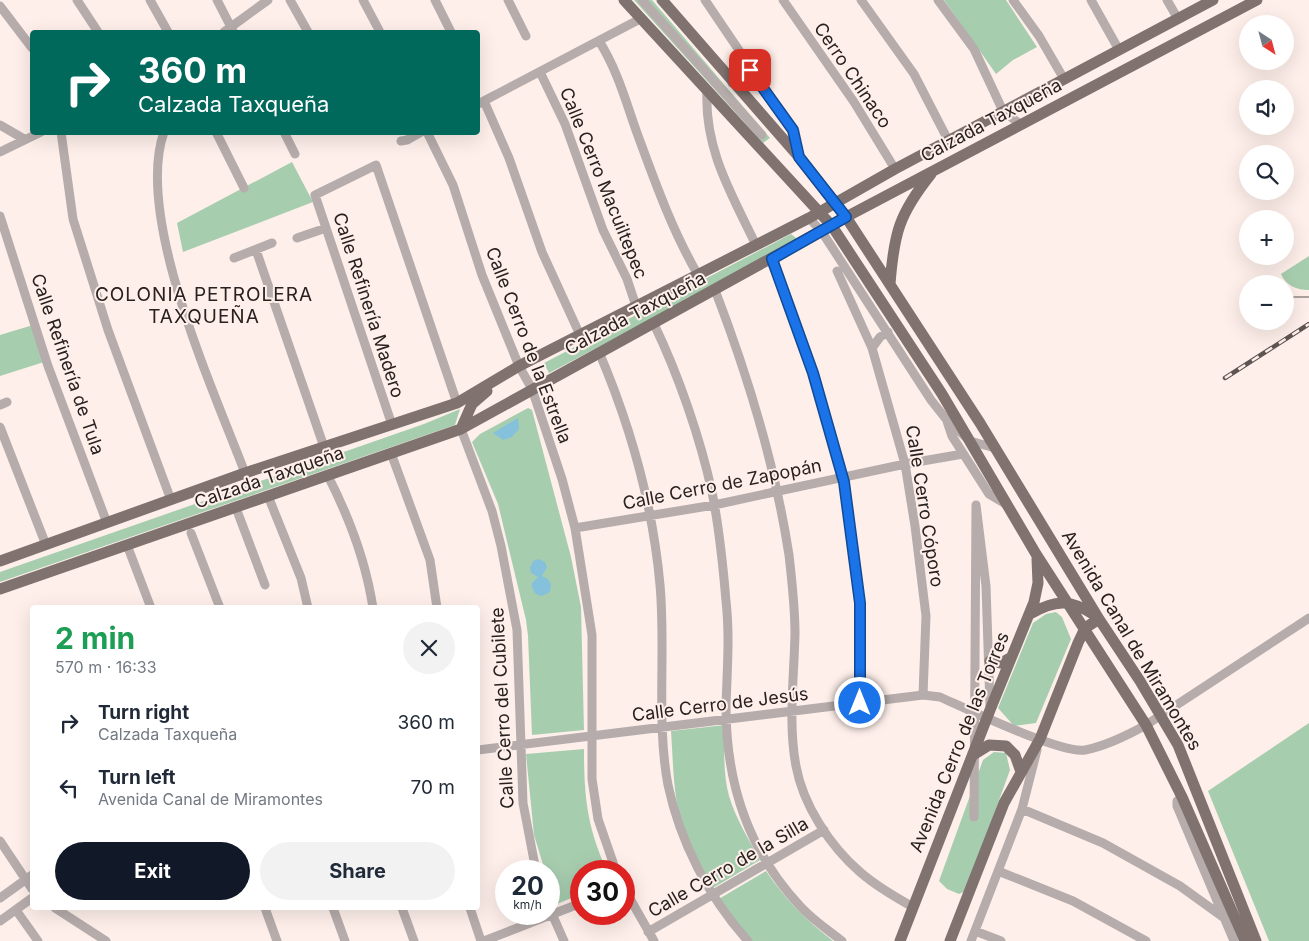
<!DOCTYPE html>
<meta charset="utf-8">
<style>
:root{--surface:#fff;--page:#f2f2f3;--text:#1f2937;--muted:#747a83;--accent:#111827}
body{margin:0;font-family:Inter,sans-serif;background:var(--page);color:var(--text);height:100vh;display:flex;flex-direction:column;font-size:19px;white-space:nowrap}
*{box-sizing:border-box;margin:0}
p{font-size:16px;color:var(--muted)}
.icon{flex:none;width:28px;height:28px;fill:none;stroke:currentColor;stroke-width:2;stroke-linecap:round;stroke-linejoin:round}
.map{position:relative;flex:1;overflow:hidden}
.details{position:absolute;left:30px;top:605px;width:450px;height:305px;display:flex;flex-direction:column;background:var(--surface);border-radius:5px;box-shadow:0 5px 20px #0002}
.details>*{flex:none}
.top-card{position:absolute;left:30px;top:30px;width:450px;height:105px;border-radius:5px;box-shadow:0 5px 20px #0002;background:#00695c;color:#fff;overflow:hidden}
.needle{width:32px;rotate:144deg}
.tools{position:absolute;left:1239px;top:15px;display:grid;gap:10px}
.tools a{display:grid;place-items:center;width:55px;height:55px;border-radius:50%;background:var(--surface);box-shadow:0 5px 20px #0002;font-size:25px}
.speed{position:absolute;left:495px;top:860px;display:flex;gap:10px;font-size:25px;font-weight:700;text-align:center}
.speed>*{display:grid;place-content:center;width:65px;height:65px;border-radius:50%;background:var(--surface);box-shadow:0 5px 20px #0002;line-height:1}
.speed small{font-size:12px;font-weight:400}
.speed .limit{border:8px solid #d22;background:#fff;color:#111}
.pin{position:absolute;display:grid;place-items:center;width:42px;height:42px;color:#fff;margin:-21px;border-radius:10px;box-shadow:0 2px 8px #0006}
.me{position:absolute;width:55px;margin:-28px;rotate:0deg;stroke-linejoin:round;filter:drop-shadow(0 0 4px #0008)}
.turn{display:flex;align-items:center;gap:18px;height:105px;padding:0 25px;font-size:22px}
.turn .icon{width:65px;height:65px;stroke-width:2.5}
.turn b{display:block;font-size:35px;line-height:42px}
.round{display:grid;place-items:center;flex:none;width:52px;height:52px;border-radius:26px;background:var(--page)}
.headline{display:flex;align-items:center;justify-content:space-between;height:85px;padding:0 25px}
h1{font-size:30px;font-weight:700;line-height:38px;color:#1e9e55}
.cta{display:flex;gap:10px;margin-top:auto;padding:10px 25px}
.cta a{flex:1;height:58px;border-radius:30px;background:var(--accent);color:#fff;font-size:20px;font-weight:700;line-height:58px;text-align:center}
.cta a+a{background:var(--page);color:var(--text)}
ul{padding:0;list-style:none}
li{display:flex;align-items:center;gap:15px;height:65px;padding:0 25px}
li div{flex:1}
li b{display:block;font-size:19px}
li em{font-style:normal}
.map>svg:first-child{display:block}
.green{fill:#a7cdaf}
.water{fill:#86c1dc}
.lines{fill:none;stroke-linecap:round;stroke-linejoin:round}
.minor{stroke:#b5acab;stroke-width:9}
.major{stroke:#80726f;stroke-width:11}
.tram{stroke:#5e5552;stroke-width:1}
.rail-casing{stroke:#5e5552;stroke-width:4.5}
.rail{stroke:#feefea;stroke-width:2.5;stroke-dasharray:8;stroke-linecap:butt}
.route-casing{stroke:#114b97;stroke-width:12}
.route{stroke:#1a73e8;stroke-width:9}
.labels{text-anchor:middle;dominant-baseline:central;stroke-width:4;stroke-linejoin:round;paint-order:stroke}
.street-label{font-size:18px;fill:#28211f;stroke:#feefea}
.neighbourhood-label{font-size:19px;letter-spacing:1px;fill:#28211f;stroke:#feefea}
</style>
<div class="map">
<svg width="1309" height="941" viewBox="0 0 1309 941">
<rect width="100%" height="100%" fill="#feefea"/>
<path class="green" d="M634 0H652L770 138 763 143Z
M944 0H1006L1037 47 1013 60 996 74Z
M292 162 313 202 183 252 177 223Z
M791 234 800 241 549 373 544 363Z
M1309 256V290C1297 290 1286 286 1281 274Z
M33 325 44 362 0 376V335Z
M528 408 532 410 571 557 581 607 584 730 532 735 528 636 526 620 498 504 472 442 480 434Z
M460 409 455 425 0 582V572L424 424Z
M1056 612 1062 617 1071 639 1036 723 1014 726 998 708 1033 623 1046 614Z
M1309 723V941H1269L1208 791Z
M725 725C724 748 723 774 729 796 736 819 749 840 760 860L713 888C701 866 686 842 680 817 673 790 673 760 671 731Z
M584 749C584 797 587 827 607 871H581V894L557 904 549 883V871H545L534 835 526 754Z
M994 752 1006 753 1010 770 966 891 959 894 947 889 939 881 983 760Z
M766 871C785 899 806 920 833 941H747L717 900Z"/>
<path class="water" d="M518 418 519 429 512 437 503 440 493 433Z
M539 559 545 562 547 567 542 576 548 579 551 585 550 592 542 596C535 595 531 590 532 583L538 577 531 573 530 568 533 561Z"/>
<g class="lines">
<path class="minor" d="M77 0 98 32
M150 0 168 32
M217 0 233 31
M290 0 308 32
M363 0 380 32
M435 0 451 32
M508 0 526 36
M642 0 762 135
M705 0 793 130 799 157
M783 0 854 102 895 169
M861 0 914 74 948 140
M938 0 974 49 1003 111 1020 124
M1013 0 1039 36 1064 79
M1091 0 1119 50
M1167 0 1178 19
M0 6 32 48
M224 32 268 0
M599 41C617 69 626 102 637 133 655 182 672 230 698 275
M540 72 565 124 603 230 627 279 636 306
M732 83 750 70
M707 90C704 149 731 193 756 245
M484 101 509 158 542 252 580 335
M478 104 640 19
M0 125 24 139
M61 132 73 219 108 330 171 500
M164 132C134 217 214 391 245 473
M216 132 244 188
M284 132 295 154
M427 132 453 185 482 275 519 366 532 389 562 479 575 528 592 635V779L598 819 616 871
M401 141 407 140 421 132
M0 152 41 132
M0 216 48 366 107 523
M809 218 822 232 931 400 946 419 970 441 995 448
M297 238 326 228
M256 250 324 447
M234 258 272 243
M772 259 813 373 844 483 860 603V703
M837 271 872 348 905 464 915 526 926 616 923 695
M715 290C748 376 775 464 789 555 792 581 795 608 795 634 794 678 788 724 796 766 803 805 830 846 860 872 876 886 895 897 913 907
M654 324C678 374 700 437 712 492 719 527 723 565 726 601 730 636 727 671 726 707 726 783 748 851 801 907 813 920 828 930 842 941
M872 348 880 337 888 332
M599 352C630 425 653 507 660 585 666 650 656 722 668 785 680 842 709 898 748 941
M0 405 7 402
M947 421 952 436 989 494 1006 504
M392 425 315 195 376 165 457 403
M0 427 46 545
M461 429 492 511 501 546 517 630 523 803 536 871
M391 453 430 560 437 608
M328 476C349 517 366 562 373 608
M268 496 301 578 308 608
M236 508 265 585
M575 528 714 505 905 464 963 454
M191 533 220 608
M127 545 151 608
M478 750 923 695 940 697C967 709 1061 754 1085 750 1106 746 1128 735 1146 725L1309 618
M1182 797 1177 801V806L1234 941
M1022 809 1103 843 1180 886 1223 917
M974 817 976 505 986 586 990 706
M0 841 32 889
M998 871 1073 901 1146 941
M624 888 654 941
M0 898 32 875
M549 907 564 941
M55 908 106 941
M265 908 277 941
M333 908 345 941
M402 908 414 941
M470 908 481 941
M16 910 38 941
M0 921 32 898
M975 931 1001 941
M648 932 824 830
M484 941 581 903
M971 941 1022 809 1037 750"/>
<path class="major" d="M624 0 832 226 942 394 1036 554 1146 725 1182 797 1245 941
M662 0 799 157 846 217 980 423 1099 619 1140 681 1178 745 1256 941
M890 284C894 233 899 214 931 174
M461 429 472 404 487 391
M0 561 245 473 457 403 519 366 809 218 895 169 1213 0
M0 589 461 429 846 217 1257 0
M1030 614C1056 599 1071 599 1096 616
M990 661 1001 663 1010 658
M973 755 989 745 1006 746 1015 755 1021 772
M900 941 990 710 1034 602 1038 583 1037 559
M950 941 1004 803 1040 739 1078 643 1085 628 1099 619"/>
<path class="tram" d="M1285 297H1309"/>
<g class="rail-casing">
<path id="rail" d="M1225 378 1309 324"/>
</g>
<use href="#rail" class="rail"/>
</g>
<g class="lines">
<g class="route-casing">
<path id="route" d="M750 70 793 130 799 157 846 217 772 259 813 373 844 482 860 603V703"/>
</g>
<use href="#route" class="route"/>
</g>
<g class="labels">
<g class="street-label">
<text transform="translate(853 75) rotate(56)">Cerro Chinaco</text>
<text transform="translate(991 120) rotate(-28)">Calzada Taxqueña</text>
<text transform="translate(604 183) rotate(68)">Calle Cerro Macuiltepec</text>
<text transform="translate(369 305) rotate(72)">Calle Refinería Madero</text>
<text transform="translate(635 313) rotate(-28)">Calzada Taxqueña</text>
<text transform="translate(529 345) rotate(69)">Calle Cerro de la Estrella</text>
<text transform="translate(68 364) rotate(71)">Calle Refinería de Tula</text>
<text transform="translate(269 477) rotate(-19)">Calzada Taxqueña</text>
<text transform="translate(722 484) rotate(-11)">Calle Cerro de Zapopán</text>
<text transform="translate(925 506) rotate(81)">Calle Cerro Cóporo</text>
<text transform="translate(1132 640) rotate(59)">Avenida Canal de Miramontes</text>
<text transform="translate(720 704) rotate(-7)">Calle Cerro de Jesús</text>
<text transform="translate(502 708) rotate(-93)">Calle Cerro del Cubilete</text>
<text transform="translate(959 742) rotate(-68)">Avenida Cerro de las Torres</text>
<text transform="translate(728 867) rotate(-30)">Calle Cerro de la Silla</text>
</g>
<g class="neighbourhood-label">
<text x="204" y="294">COLONIA PETROLERA<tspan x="204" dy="22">TAXQUEÑA</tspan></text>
</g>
</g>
</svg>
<div class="tools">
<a><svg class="needle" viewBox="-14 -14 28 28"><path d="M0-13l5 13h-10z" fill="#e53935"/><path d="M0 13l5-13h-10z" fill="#747a83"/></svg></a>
<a><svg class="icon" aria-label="sound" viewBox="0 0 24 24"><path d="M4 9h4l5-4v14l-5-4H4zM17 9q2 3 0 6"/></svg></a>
<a><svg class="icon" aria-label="search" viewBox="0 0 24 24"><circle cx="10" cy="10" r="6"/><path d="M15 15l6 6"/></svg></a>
<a>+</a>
<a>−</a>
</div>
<div class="speed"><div>20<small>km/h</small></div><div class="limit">30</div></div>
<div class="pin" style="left:750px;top:70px;background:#d93025"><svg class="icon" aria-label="arrive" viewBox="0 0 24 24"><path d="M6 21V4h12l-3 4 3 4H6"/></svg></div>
<svg class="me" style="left:860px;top:703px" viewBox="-20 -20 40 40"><circle r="17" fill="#1a73e8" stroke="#fff" stroke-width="3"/><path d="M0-11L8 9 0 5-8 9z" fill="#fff"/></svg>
<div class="top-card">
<div class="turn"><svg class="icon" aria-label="right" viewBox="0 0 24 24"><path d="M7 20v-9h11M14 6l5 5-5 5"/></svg><div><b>360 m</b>Calzada Taxqueña</div></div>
</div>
<section class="details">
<div class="headline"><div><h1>2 min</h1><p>570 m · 16:33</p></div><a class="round"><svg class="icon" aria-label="close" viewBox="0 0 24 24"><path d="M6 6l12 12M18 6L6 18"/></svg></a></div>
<ul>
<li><svg class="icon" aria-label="right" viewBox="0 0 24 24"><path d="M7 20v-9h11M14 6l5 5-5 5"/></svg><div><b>Turn right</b><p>Calzada Taxqueña</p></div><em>360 m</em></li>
<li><svg class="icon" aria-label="left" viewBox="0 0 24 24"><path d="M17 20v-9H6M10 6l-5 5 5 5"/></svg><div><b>Turn left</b><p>Avenida Canal de Miramontes</p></div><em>70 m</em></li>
</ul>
<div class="cta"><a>Exit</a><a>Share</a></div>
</section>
</div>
